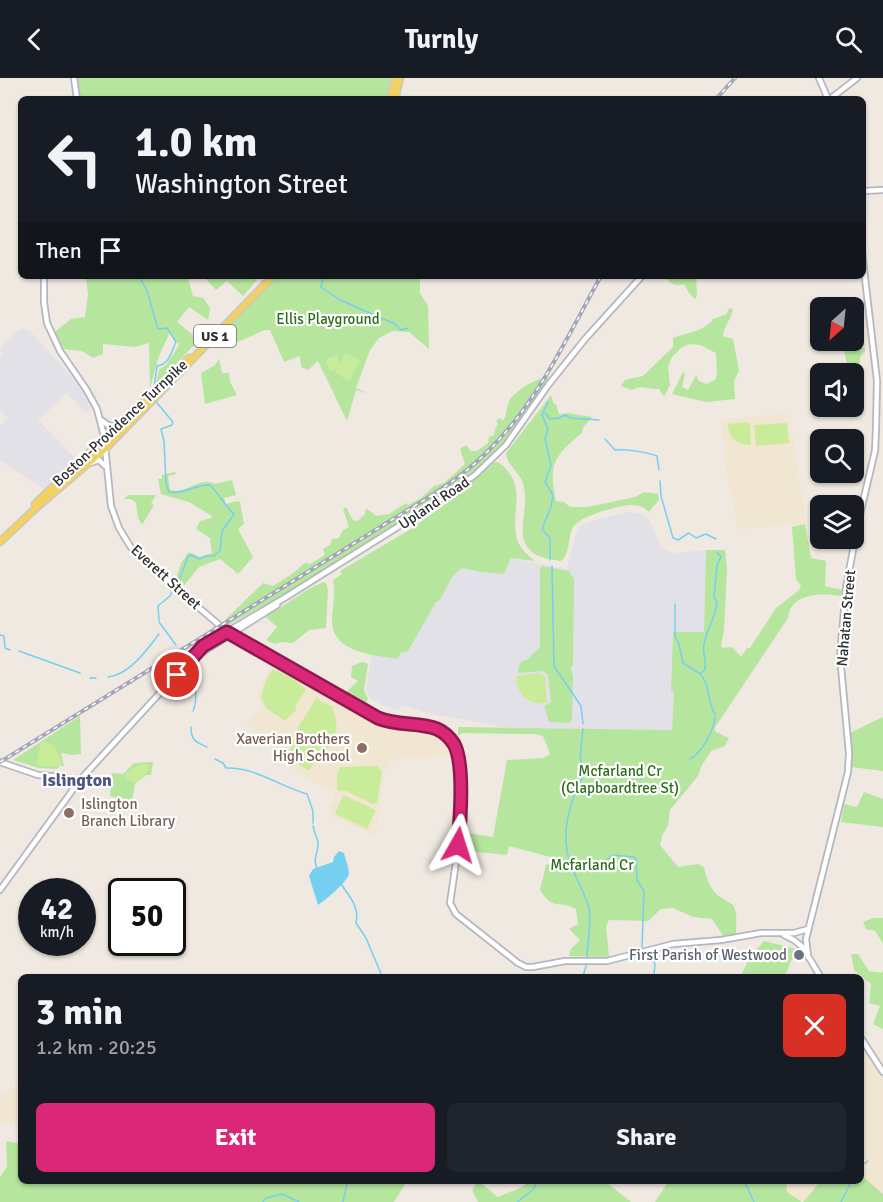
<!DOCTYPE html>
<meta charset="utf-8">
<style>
:root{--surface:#171b24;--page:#20242c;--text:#f1f3f6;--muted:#9ea1a6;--accent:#db2777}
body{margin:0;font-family:Signika,sans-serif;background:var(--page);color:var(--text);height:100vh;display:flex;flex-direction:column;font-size:22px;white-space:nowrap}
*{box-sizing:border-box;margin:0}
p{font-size:20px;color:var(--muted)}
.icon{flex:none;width:33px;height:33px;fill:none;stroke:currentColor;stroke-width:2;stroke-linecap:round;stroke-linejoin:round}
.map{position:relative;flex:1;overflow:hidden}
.side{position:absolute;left:18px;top:896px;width:846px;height:210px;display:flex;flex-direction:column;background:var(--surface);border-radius:9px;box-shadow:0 2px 4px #0004}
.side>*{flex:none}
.hud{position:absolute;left:18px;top:18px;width:848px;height:183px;border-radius:9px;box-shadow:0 2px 4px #0004;background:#171b24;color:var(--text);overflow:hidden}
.needle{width:39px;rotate:207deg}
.tools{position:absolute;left:810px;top:219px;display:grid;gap:12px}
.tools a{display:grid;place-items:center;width:54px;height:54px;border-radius:9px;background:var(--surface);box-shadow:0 2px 4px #0004;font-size:30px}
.speed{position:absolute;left:18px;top:800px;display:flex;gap:12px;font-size:30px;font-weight:700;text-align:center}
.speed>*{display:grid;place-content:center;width:78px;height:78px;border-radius:50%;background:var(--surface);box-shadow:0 2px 4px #0004;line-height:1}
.speed small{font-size:15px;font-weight:400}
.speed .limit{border:3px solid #111;border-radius:9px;background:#fff;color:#111}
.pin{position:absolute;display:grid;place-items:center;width:51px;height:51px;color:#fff;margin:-26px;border:3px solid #fff;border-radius:50%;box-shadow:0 2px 6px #0007}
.me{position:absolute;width:66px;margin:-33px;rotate:6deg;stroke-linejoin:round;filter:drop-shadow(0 0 4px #0008)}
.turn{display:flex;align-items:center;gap:21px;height:126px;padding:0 18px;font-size:27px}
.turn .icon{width:78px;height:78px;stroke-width:2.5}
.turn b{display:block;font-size:42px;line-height:51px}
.then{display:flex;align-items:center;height:57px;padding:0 18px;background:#0003;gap:12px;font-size:22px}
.round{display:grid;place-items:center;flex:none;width:63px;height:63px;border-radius:9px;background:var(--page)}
.summary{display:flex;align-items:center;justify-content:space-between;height:102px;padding:0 18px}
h1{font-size:36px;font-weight:800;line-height:45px}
.primary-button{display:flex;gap:12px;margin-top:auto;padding:12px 18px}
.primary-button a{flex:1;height:69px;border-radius:9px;background:var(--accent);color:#fff;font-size:24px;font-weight:800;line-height:69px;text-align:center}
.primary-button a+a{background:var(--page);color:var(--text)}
header{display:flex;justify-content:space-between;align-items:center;height:78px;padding:0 18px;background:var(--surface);font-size:27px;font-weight:800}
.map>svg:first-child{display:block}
.industrial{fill:#e3e1e8}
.education{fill:#f0e6d1}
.green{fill:#b6e59e}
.pitch{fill:#c9ec9a}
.water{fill:#75cff0}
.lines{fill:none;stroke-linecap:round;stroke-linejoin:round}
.stream{stroke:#75cff0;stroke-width:1.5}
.secondary-casing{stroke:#b4b7c1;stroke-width:8}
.primary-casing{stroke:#c9c9c9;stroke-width:9}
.secondary{stroke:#fff;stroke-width:4.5}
.primary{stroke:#f2d163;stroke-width:6}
.rail-casing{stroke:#a3a6b8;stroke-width:4}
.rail{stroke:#fff;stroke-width:1.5;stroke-dasharray:4.5;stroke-linecap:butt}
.route-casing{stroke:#8e194d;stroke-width:15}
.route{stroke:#db2777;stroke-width:10}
.education-dot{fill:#8d6e63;stroke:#fff;stroke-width:2}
.worship-dot{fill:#6b7280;stroke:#fff;stroke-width:2}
.labels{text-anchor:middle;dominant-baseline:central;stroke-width:4.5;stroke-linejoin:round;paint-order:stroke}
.shield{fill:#fff;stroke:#6d6d6d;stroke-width:1.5}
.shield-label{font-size:14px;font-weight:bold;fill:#2e2e2e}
.park-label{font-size:15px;fill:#2c6e1b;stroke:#fff}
.street-label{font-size:15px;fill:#2e2e2e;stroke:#fff}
.education-label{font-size:15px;fill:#785e54;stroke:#fff;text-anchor:end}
.worship-label{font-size:15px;fill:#5b616d;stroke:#fff;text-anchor:end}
.quarter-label{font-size:18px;font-weight:bold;fill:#4d5680;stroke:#fff}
</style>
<header><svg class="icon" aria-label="back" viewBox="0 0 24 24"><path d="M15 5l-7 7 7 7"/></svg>Turnly<svg class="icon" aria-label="search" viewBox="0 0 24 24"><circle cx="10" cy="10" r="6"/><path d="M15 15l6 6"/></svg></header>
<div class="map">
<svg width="883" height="1124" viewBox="0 0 883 1124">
<rect width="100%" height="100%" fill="#efe9e1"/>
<path class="industrial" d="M24 251 30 253 78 306 91 331 86 335 67 315 38 342 75 380 44 411 0 382V348L8 340 0 332V278L2 276 0 270 19 252Z
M628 434 642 436 649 441 661 469 665 472 675 475 706 472 704 554H673L671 612 674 614 672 652 506 650 463 641 435 637 405 628 397 632 384 628 370 620 366 611 372 577 397 581 401 575 408 573 436 524 440 522 452 499 462 489 481 494 511 480 567 491 576 454 580 448 589 444Z"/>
<path class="education" d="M789 336 806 445 738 451 725 385 721 341Z
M272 587H277L381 645 425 651 439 656 452 668 455 678 394 681 385 693 379 730 378 748 374 757 333 739 328 729 333 724 335 715 334 712 327 711 298 694 245 646 263 629 258 618 264 601Z
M861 963 883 999V1116L861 1097Z
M21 1005V1048L0 1045V1018Z
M786 1103H821L803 1124 787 1114Z"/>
<path class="green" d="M77 0H391L386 21H80Z
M86 198H190L188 200 193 218 203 220 210 230 208 242 189 229 177 244 199 262 156 306 159 292 167 286 179 267 170 254 159 278 150 310 149 265 135 269 103 266V276L93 280 82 273 64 271 55 254 71 241 85 239 88 217Z
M203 198H249L257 202 243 218 227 203 216 212Z
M277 198H420V215L428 228 429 271 409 254 393 253 379 260 370 272 356 310 369 316 356 312 347 343 318 283 308 292 301 289 300 278 284 284 270 252H265L233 266 229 253V249Z
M663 198H696L697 218 695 221 689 215 684 206C675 210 670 204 663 198Z
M733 230C732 241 724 247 723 258L733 261 739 293 734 303 735 321 706 324 672 316 683 294 685 296 682 309 688 312 696 297 699 303 706 306 715 302 717 296 716 275 700 267 690 266 681 270 672 279 668 289 670 307 664 319 659 311C649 312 642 306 632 312L621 308 625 302 643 298 673 269V260C686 255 706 253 713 241L727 236 728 231Z
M842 263H844V268L847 269 856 266 857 270H865V274L860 279V285L852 289 847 287Z
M219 281 222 295H229L230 304 237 317 205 326 201 295 214 288Z
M547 299 551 303 520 345 496 373 467 399 436 422 292 512 228 547 225 542 263 505 273 508 292 496 305 485 310 486 325 477 323 471 330 467 332 461 339 460 343 452 349 449 343 431 346 429 353 442 358 443 365 436 366 430 376 438 389 436 406 425 408 427 421 420 434 408 444 405 465 386 460 371 466 367 471 373H477L488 365 489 359 494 357 495 351 498 346 496 343 500 340 503 343C508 336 506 328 510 321 518 311 535 301 547 299Z
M551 317 554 326H556L559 336 568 335 592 339 583 350 582 355C554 378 548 386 556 423L564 424 570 429H588L635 419 644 414 658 416 659 422 649 434C644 429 639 427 632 427 619 427 581 438 574 448 567 458 571 476 561 483 498 477 535 435 522 403 518 393 506 386 506 375Z
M495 384C501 385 502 387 506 391 526 413 510 436 517 461 520 470 527 477 535 483L511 480 504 496 481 494 462 490 452 499 440 522 436 524 408 573 401 575 397 581C375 577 333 575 332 544 332 530 336 516 333 502L342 496 340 493 411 451 455 419Z
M175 394 176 396 168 398 170 412C187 417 199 397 215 406L232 402 236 417 224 420 226 426 237 423 240 424 244 446 238 451 253 479 238 496 220 481 199 489 182 510 175 504 181 485 189 474 200 479 212 475 210 460 196 451 200 443 211 440 212 438 189 424 161 416 158 401H162V397Z
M128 417H156L151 425 154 427 142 447 138 440 136 425 131 421H124Z
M805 446 811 480 826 483 825 508 842 512 841 518C822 515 791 514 788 540L714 651 716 654 729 660 725 668 711 673 702 687 698 698 670 732 668 747 662 758 660 767 678 789 698 786 704 789C706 800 711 813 720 819 724 822 730 824 733 827 738 834 736 849 736 857L724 859 712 841 693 839 673 830 661 831 648 843 609 842 606 848 609 879 569 878 571 871 580 862 569 851 578 846 576 831C558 821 554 834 540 812L546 787 551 785 554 780 509 768 507 777 459 772 461 754 493 759 507 682 544 680 550 676 543 658 535 656 462 655 458 658V649L672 652 674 614 671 613 673 554H704L706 472H725L727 490 724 552 721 568 723 570 732 569 741 579 747 570H750L776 530 799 512 801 508 796 501 792 449Z
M542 488 569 493 574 501 573 586 571 590 573 599 572 641 570 645 549 644 544 628 551 624 548 597 543 593 518 595V591L521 584 528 581 540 569V491Z
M323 504 326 505 328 512 326 550 309 552 293 565 281 564 275 566 266 562 277 549 266 539 307 512Z
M362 584 368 586 364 612 368 621 365 629 344 616 358 603 351 599 352 588Z
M80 638 81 676 72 677 61 675 64 688H59L57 691 39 690 13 682Z
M883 639V693L851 689 850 655Z
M153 684 151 697H146L135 706 132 722H121L110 718 112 695 123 696 134 685Z
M864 714 883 721V749L841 744 844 726 857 729Z
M873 840H883V865L875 853 866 851 863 844Z
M764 863 796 871 785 898H741L750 879Z
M851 876H858L869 893 881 895 883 893V951L873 946 880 928 869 925 871 906 854 892Z
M6 1063 21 1066V1102L407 1103 394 1124H0V1099L7 1089Z
M861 1097 883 1116V1124H803L821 1103 861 1102Z
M669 1102 786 1103 787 1114 802 1124H655Z
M478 1103 498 1119C508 1114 522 1111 530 1103H605L631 1124H478L472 1112Z"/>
<path class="pitch" d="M345 275 360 282 350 303 335 295 337 290 330 293 326 284 327 281 337 277 340 286Z
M747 344 750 346 751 367C738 367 728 360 728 346Z
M787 345 789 365 756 368 754 347Z
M273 591 290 599 306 611 295 629 297 631 285 643 266 630 261 618 266 602Z
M539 595 545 598 547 625C529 628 516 616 516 598Z
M317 619 321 624 332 628C340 652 337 655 324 677L320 675 309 693 295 684 290 672 295 659 293 658Z
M42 663C55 666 61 675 61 687 53 688 43 691 36 686Z
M143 686 149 687 147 695 136 705 125 700V697L133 690Z
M378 688 382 694 377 725 373 726 346 713 337 712V695L341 689Z
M343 717 376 732 367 751 335 736Z"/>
<path class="water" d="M339 773 344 775C345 781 349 789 349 795 349 803 324 823 318 827L309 798 313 791 333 784 334 779Z"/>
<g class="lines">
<path class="stream" d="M139 198 147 213 158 251 167 250 176 264C171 274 170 286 157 288L154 310
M320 198 323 200 321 209 340 222 395 246 401 252 408 250
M156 321 157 325 173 344 172 347 161 351 164 363 166 405 169 414C184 417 195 406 210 407 220 417 224 427 234 436L222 453 220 473 214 478H206L199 481 191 477 188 478 178 505
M548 324 542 337 548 351 545 361 551 387 545 404 553 417 551 429 542 451 550 460V482
M545 335 550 341 559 340 565 337 571 340 599 342
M605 361 615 372C626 371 647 374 657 378L659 392
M660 403 661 418 673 460 678 462 689 455 696 460 706 456 716 461
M552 488 554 588 581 628 583 646
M675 526V558L679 566 683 585 699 595
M159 542 158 528 170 518 173 512
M159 544 176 567
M0 557 4 558 5 570 10 572
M19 573 80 595
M191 587C194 601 199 619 193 633
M108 599C129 597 147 572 159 556
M90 600H96
M715 636C707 625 711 607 700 596L705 591C707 582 702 576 704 566 707 550 715 542 717 524L714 519 717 487 721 479 717 474
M191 649C191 663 196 664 207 669
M583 651 580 681 585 694C570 724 559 754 571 787 576 801 585 815 589 830 592 842 587 866 587 880
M215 681 223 685 226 690C255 689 279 708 307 716L313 733V745
M690 681C702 675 714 652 715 639
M582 687 609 695C619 690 631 697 641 701
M313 748C314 754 317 759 318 764 319 774 312 781 317 790
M571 786 598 788 613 777 634 779 636 782 637 802 644 813 642 870
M341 806C349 818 360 829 356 845L366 860 382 898
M643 877 655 885 654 898
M583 898 587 885
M861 1088 868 1083
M744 1102 754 1124
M263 1124 266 1120 282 1116 299 1124
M343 1124 348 1102
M517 1124 534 1111 537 1102
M841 1124 852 1102"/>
<g class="secondary-casing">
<path id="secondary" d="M74 0 77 21
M819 0 828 21
M830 21 857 0
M862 113 883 112
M44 198V224L47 245 60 273 86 311 97 331 104 358 111 428 119 450 130 468 145 484 224 551 292 593 378 640C397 648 424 643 440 653 477 674 455 789 450 825L456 836 518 885 526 889H533L565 883H607L673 866 721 862 761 855H794L808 851
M101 342 109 348 117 347
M90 385 99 382 105 388
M209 562 218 553V547
M195 579 277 527
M0 684 38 697 64 699 77 705
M0 812 80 702 203 568 286 519 423 433 475 397 506 367 549 306 585 261 642 198
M784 857 794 862 806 872
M820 898 808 878 806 861 848 694 849 675 840 578 846 510 858 445 875 373 876 351 877 303 862 174
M861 960 883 994"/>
</g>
<g class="primary-casing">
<path id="primary" d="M390 21 396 0
M395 21 400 0
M35 426 189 280
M0 464 37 429 105 371 273 198"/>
</g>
<use href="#secondary" class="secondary"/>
<use href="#primary" class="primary"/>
<g class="rail-casing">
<path id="rail" d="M716 21 735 0
M0 684 416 427C441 412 465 396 486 375 537 326 567 259 601 198"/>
</g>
<use href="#rail" class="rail"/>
</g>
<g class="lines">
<g class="route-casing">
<path id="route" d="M177 597 203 568 227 554 378 640C397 648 420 644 437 651 444 654 450 660 454 666 465 686 460 745 458 767"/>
</g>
<use href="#route" class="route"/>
</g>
<g class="education-dot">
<circle cx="362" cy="670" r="6"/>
<circle cx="69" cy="735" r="6"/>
</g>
<circle class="worship-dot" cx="799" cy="877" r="6"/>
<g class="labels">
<rect class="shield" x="194" y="247" width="42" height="22" rx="4.5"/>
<g class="shield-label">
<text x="215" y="258">US 1</text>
</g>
<g class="park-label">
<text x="328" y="241">Ellis Playground</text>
<text x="620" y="693">Mcfarland Cr<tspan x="620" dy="17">(Clapboardtree St)</tspan></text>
<text x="592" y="787">Mcfarland Cr</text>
</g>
<g class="street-label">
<text transform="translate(120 345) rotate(-43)">Boston-Providence Turnpike</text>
<text transform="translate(434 425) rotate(-34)">Upland Road</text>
<text transform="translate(166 499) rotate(42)">Everett Street</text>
<text transform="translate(846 540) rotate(-85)">Nahatan Street</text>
</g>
<g class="education-label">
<text x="350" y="661">Xaverian Brothers<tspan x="350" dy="17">High School</tspan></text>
<text x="81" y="726" text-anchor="start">Islington<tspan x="81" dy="17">Branch Library</tspan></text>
</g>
<g class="worship-label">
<text x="787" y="877">First Parish of Westwood</text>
</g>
<g class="quarter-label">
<text x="77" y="702">Islington</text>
</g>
</g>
</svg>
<div class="tools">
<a><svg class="needle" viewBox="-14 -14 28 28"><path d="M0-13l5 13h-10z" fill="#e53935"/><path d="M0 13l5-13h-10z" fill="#9ea1a6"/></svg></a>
<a><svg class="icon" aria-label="sound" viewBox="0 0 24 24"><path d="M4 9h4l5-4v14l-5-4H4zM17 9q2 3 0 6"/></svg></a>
<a><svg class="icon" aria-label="search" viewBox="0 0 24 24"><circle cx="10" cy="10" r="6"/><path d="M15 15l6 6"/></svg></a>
<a><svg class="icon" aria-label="layers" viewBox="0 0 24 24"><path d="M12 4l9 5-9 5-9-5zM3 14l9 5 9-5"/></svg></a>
</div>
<div class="speed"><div>42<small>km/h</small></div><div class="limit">50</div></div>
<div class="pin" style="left:177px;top:597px;background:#d93025"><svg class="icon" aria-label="arrive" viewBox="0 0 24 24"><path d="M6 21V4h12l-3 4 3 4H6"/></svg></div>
<svg class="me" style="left:458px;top:767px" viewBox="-20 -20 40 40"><path d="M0-17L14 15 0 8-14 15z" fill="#db2777" stroke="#fff" stroke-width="4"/></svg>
<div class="hud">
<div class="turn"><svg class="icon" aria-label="left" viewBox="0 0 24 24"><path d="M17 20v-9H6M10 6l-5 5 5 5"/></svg><div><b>1.0 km</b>Washington Street</div></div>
<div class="then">Then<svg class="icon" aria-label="arrive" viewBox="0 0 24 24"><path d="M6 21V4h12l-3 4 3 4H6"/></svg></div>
</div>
<section class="side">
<div class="summary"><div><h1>3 min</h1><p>1.2 km · 20:25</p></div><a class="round" style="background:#d93025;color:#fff"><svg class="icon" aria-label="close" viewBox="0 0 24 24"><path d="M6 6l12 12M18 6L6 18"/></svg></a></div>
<div class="primary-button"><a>Exit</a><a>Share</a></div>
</section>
</div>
